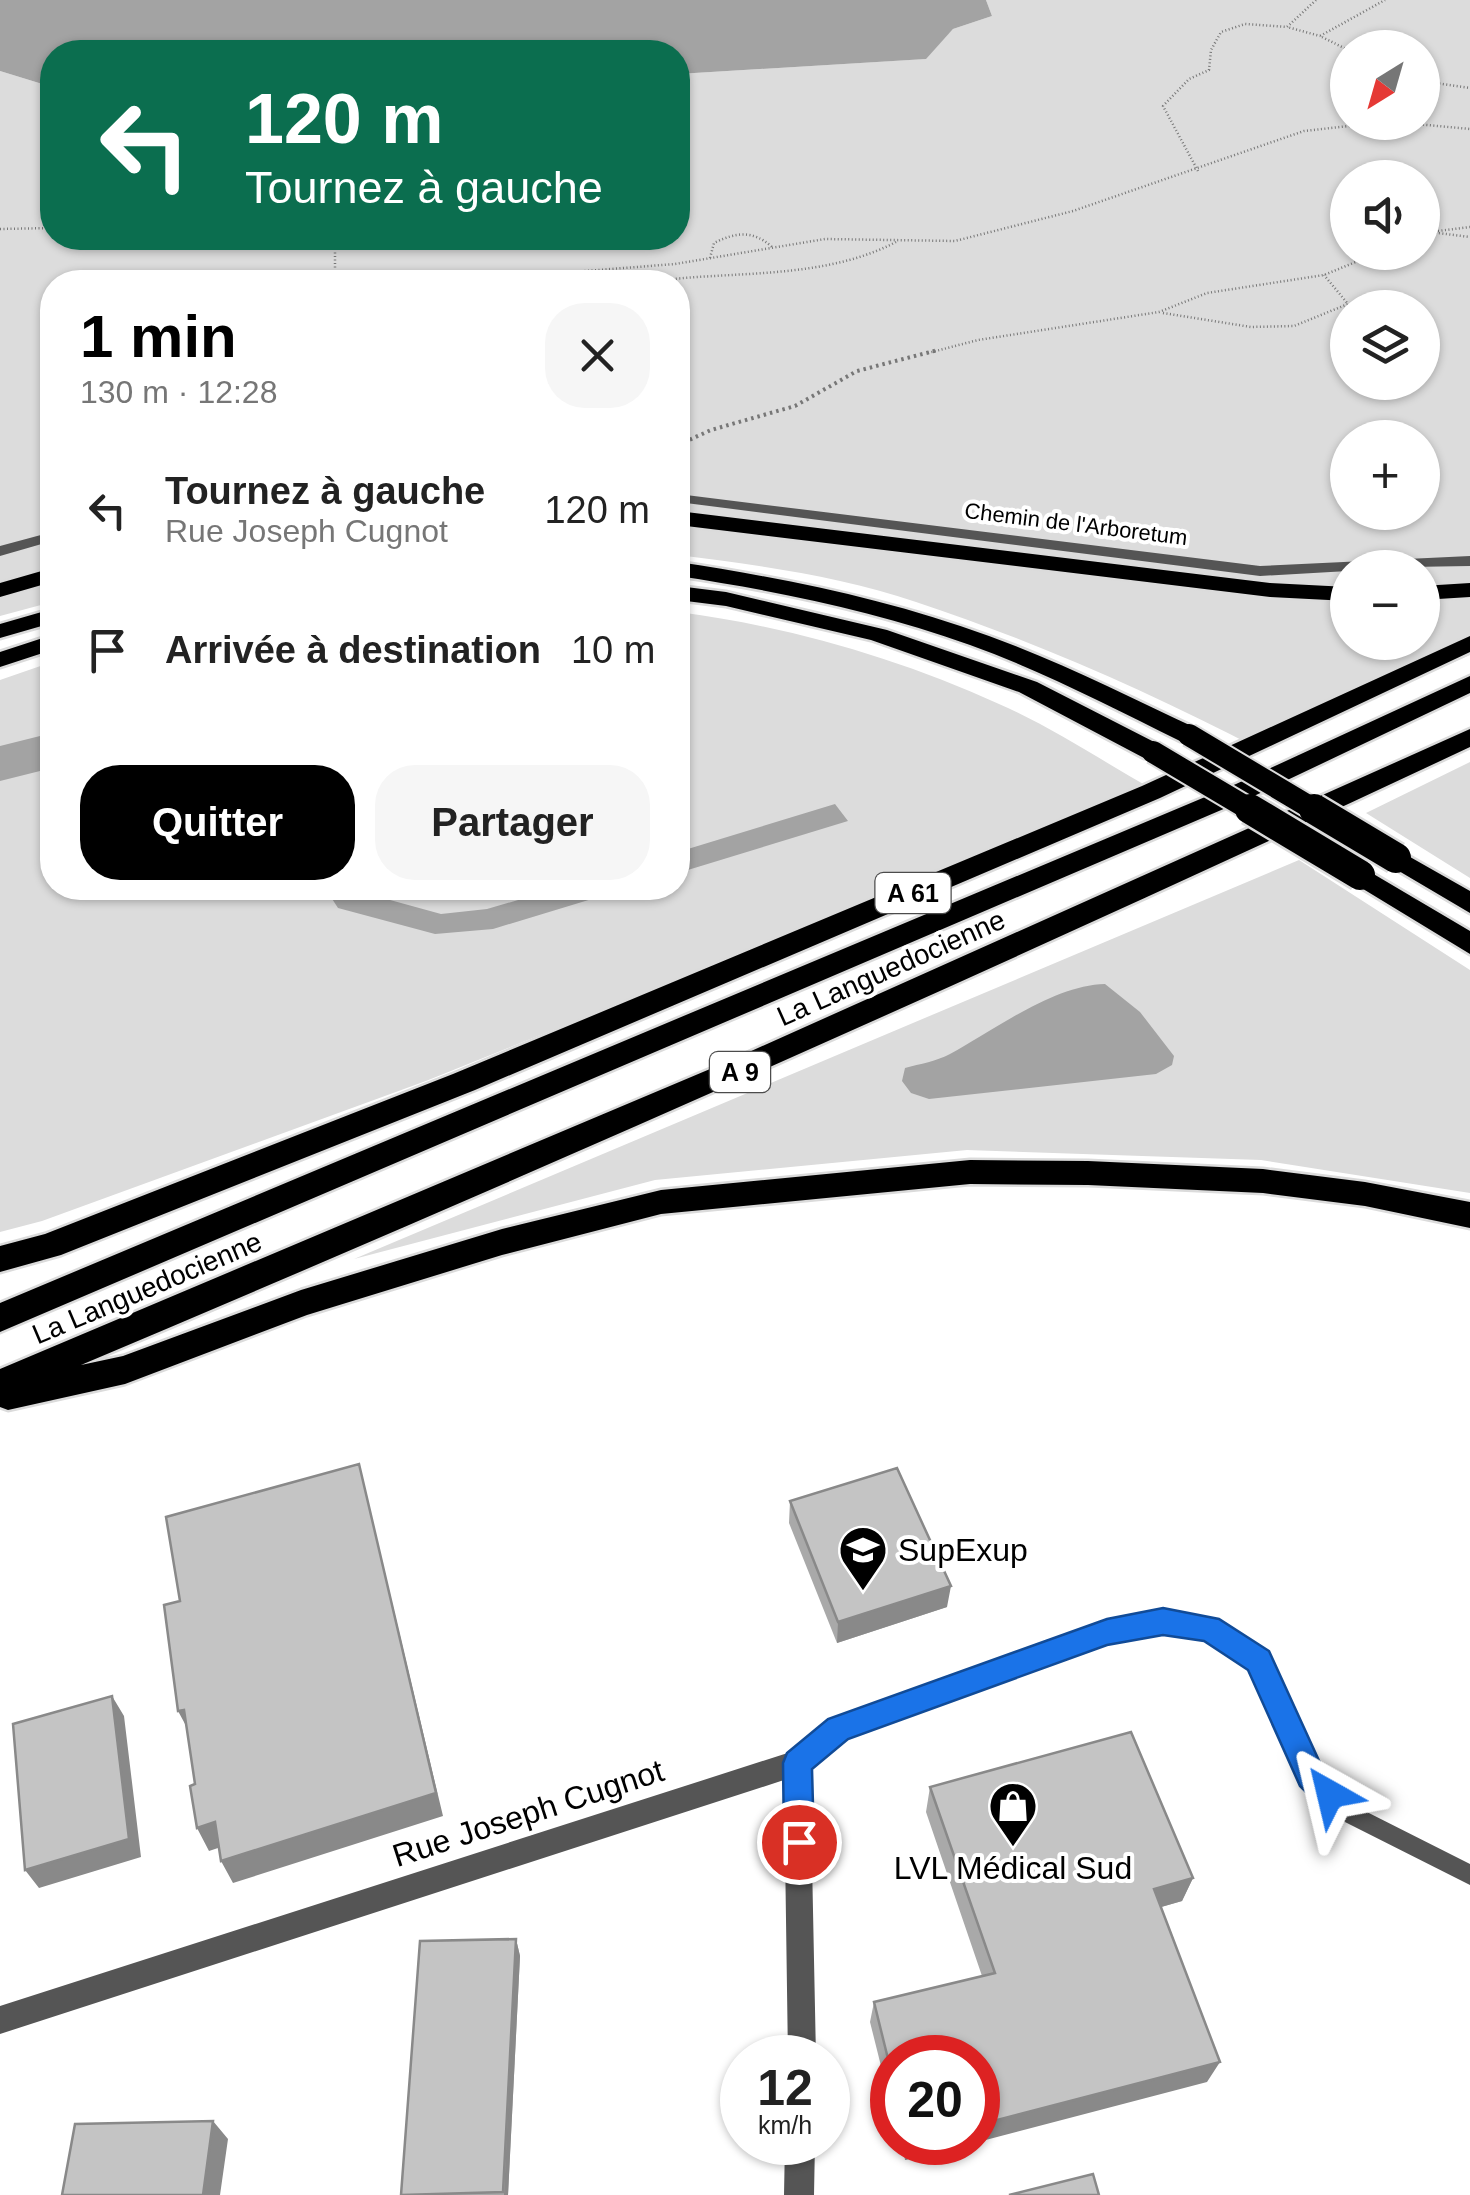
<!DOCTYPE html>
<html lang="fr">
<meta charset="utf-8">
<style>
:root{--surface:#fff;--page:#f6f6f6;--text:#222;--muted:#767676;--accent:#000}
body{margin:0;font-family:Helvetica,sans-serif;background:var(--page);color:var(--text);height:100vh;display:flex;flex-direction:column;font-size:38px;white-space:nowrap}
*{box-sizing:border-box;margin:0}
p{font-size:32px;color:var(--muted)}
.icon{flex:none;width:55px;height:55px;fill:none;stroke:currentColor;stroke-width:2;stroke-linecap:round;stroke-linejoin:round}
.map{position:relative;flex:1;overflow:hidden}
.drawer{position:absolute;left:40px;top:270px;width:650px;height:630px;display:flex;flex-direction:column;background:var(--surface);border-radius:40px;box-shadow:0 2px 8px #0004}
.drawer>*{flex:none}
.hud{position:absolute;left:40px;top:40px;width:650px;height:210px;border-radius:40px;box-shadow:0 2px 8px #0004;background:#0b6e4f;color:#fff;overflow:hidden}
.needle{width:65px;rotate:217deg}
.controls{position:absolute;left:1330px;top:30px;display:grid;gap:20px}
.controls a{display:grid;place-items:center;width:110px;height:110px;border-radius:50%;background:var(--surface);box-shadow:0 2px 8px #0004;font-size:50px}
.speed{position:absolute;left:720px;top:2035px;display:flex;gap:20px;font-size:50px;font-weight:700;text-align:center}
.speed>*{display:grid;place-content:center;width:130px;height:130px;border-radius:50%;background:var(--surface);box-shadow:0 2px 8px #0004;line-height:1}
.speed small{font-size:25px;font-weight:400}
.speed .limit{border:15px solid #d22;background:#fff;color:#111}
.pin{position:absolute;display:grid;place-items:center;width:85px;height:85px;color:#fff;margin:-42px;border:5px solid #fff;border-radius:50%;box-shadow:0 2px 10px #0007}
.me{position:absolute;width:110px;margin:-55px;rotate:323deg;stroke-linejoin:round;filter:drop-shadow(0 0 8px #0008)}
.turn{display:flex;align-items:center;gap:35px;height:210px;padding:0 40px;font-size:45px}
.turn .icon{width:130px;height:130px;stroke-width:2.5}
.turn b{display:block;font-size:70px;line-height:85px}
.round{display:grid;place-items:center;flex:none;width:105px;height:105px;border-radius:40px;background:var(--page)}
.summary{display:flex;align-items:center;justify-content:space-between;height:170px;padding:0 40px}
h1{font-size:60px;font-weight:800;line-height:75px;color:var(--accent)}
.primary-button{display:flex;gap:20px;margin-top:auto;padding:20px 40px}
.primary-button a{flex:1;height:115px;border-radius:40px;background:var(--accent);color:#fff;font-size:40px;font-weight:800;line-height:115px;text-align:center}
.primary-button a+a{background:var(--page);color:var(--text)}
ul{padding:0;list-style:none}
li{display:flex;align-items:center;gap:30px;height:140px;padding:0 40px}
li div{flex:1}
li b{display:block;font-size:38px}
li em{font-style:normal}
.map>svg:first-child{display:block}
.green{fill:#dcdcdc;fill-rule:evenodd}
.water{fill:#a3a3a3}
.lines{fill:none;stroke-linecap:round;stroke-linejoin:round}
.highway-casing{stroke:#dbdbdb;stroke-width:5}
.path-far1{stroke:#777;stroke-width:2.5;stroke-dasharray:1 2.5;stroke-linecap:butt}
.path{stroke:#777;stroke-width:4;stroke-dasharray:2.5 4;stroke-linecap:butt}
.lane{fill:#555;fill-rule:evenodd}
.street{fill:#555;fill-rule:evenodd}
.highway{fill:#000;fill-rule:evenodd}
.highway-bridge-far1-casing{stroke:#dbdbdb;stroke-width:26;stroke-linecap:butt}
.highway-bridge-casing{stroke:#dbdbdb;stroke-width:35;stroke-linecap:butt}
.highway-bridge-far1{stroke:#000;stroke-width:22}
.highway-bridge{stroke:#000;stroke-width:30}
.wall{fill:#a9a9a9}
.shaded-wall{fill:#898989}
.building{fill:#c4c4c4;stroke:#898989;stroke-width:2.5}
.route{fill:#1a73e8;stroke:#114b97;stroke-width:2.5}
.labels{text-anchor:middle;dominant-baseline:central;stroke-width:8;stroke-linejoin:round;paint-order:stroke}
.far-street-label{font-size:22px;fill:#000;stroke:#fff}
.shield{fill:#fff;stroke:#4c4c4c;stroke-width:2.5}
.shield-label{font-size:25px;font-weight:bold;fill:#000}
.street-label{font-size:28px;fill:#000;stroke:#fff}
.near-poi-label{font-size:32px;fill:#000;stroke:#fff;text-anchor:start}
.near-street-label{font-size:32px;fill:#000;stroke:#fff}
</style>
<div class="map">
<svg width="1470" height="2195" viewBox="0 0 1470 2195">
<rect width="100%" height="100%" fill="#fff"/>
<path class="green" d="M986 0H1470V655L1259 749C1149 692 1034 641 916 602 840 576 757 565 678 555V282H52V602L0 616V71L52 87V238H678V74L925 59 953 29 992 16ZM1348 48H1422V122H1348ZM1348 178H1422V252H1348ZM1348 308H1422V382H1348ZM1348 438H1422V512H1348ZM1348 568H1422V642H1348Z
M678 612C787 626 898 658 999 704 1052 727 1102 761 1152 789L426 1081 42 1221 0 1232V680L52 662V888H678Z
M1470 762V878L1366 813Z
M1299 860 1470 970V1193L1261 1160 967 1150 655 1180 354 1259Z"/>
<path class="water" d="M0 0H986L992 16 953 29 926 59 678 74V52H52V87L0 71Z
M52 733V768L0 781V746Z
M835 804 848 821 678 873V852Z
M325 888H358L361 892 441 914 487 909 559 888H628L493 929 435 934 338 908Z
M1105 984 1140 1012 1174 1056 1172 1065 1156 1074 929 1099 911 1093 902 1081 905 1068C920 1064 937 1061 950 1054 994 1030 1054 985 1105 984Z"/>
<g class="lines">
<g class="highway-casing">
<path id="highway" d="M678 511 1270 583 1348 587V601L1270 597 678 525Z
M678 562C784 578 888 599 989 636 1061 662 1129 697 1198 729L1202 735 1198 741H1180C1111 707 1042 671 970 645 875 611 777 591 678 576Z
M52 568V582L0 597V583Z
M1470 583V597L1422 600V586Z
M678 586 726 592 887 630 1037 682 1162 746 1166 752 1162 758H1144L1019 692 871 640 726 606 678 600Z
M52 609V623L0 638V624Z
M52 635V650L0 667V652Z
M1470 636V652L1160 798 475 1090 61 1255 0 1272V1246L45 1234 453 1074 1142 786Z
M1470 676V693L1254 796 0 1332V1303L1236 784Z
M1470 729V747C1011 963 548 1168 81 1365L123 1356 301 1290 502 1229 661 1190 970 1160 1088 1161 1263 1169 1365 1182 1470 1202V1228L1365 1206 1263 1193 1088 1185 970 1184 661 1214 502 1255 307 1315 125 1384 8 1410 0 1407V1369L729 1061Z
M1396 849 1470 891V913L1387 864 1383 858 1387 852Z
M1360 866 1470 931V954L1350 881 1346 875 1350 869Z"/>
</g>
<path class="path-far1" d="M1316 0 1287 27 1320 36
M1348 50 1320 36 1385 0
M1422 81 1470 88
M1395 122 1470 129
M1198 171 1163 106 1189 79 1209 70 1211 50 1221 32 1245 24 1287 27
M0 229 52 228
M1438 231 1470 227
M1422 235 1430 232 1470 237
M315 238 335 246V274L386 282
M710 258 714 243C736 232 753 230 772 247
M425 282 455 275 495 276
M445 282 675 264 825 239 955 241 1073 211 1304 131 1385 122
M648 282C730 270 821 281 896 242
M1163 313 1251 327 1294 326 1348 304 1324 275
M928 353 978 340 1159 312 1207 293 1324 275 1380 252"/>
<path class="path" d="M678 445 711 430 795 406 857 371 938 350"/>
<path class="lane" d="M1163 1612 1216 1622 1266 1655 1291 1718 1318 1768 1355 1806 1470 1864V1885L1341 1820 1304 1782 1277 1730 1252 1667 1205 1636 1163 1630 1107 1641 845 1736 804 1770 797 1773 790 1770 787 1763 790 1756 832 1722 839 1720 1107 1623Z"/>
<path class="street" d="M678 494 1260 566 1470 556V566L1348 568V571L1260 576 678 502Z
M52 532V541L0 556V546Z
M797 1750 806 1754 810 1763 816 2058H788L784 1780 0 2034V2006Z
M785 2142H815L814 2195H784Z"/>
<use href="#highway" class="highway"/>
<g class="highway-bridge-far1-casing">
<path id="highway-bridge-far1" d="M1189 735 1318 812
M1153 752 1254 812"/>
</g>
<g class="highway-bridge-casing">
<path id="highway-bridge" d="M1250 809 1360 875
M1314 809 1396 858"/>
</g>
<use href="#highway-bridge-far1" class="highway-bridge-far1"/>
<use href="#highway-bridge" class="highway-bridge"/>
</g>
<path class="wall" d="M790 1501 947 1607 837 1643 789 1523Z
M930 1787 1193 1878 1182 1901 1161 1907 1207 2082 892 2058V2110L870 2022 874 2002 982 1976 926 1812Z
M516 1939 520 1956 508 2195H401Z
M901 2142H974L905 2160Z"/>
<path class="shaded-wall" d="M359 1464 443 1816 233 1883 221 1861Z
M951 1586 947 1607 837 1643 838 1622Z
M112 1696 124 1716 141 1857 39 1888 25 1870Z
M184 1710 191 1735 178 1711Z
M215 1822 227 1845 209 1851 197 1828Z
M1193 1878 1182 1901 1144 1912 1154 1889Z
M516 1939 520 1956 508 2195H504Z
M1220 2062 1207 2082 978 2142V2125Z
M213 2121 228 2139 220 2195H203Z
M910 2142H974L905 2160Z"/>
<path class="building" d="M359 1464 436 1793 221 1861 215 1822 197 1828 190 1786 195 1784 184 1710 178 1711 164 1605 180 1601 166 1517Z
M897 1468 951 1586 838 1622 790 1501Z
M112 1696 129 1839 25 1870 13 1724Z
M1131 1732 1193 1878 1154 1889 1220 2062 978 2125V2058H892V2075L874 2002 995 1973 930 1787Z
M516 1939 503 2192 401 2195 420 1941Z
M213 2121 203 2195H62L75 2124Z
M1093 2174 1099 2195H1009Z"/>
<path class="route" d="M1163 1608 1219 1619 1269 1651 1321 1765 1340 1784 1344 1794 1340 1805 1330 1809 1319 1805 1300 1786 1248 1670 1204 1641 1163 1635 1107 1645 848 1739 812 1769 814 1842 810 1853 799 1858 788 1853 784 1842 783 1763 787 1753 828 1719 1107 1619Z"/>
<defs>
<g id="university-pin" transform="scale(2.5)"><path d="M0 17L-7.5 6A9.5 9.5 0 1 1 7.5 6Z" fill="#000" stroke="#fff"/><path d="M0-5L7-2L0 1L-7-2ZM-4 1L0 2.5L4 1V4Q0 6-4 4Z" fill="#fff"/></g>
<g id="shop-pin" transform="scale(2.5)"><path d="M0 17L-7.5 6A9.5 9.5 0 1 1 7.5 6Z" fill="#000" stroke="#fff"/><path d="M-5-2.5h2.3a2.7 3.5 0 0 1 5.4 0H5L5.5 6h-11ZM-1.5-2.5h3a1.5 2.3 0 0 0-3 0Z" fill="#fff"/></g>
</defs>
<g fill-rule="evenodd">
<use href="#university-pin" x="863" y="1550"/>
<use href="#shop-pin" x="1013" y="1806"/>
</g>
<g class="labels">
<g class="far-street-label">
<text transform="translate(1076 524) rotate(7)">Chemin de l'Arboretum</text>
</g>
<g class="shield">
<rect x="875.5" y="873" width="75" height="40" rx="8"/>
<rect x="710" y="1052" width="60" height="40" rx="8"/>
</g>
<g class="shield-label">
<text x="913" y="893">A 61</text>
<text x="740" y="1072">A 9</text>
</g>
<g class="street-label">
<text transform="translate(891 968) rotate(-24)">La Languedocienne</text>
<text transform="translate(147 1288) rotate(-23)">La Languedocienne</text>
</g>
<g class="near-poi-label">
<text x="898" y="1550">SupExup</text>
<text x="1013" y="1868" text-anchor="middle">LVL Médical Sud</text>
</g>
<g class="near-street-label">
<text transform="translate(528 1813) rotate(-18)">Rue Joseph Cugnot</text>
</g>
</g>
</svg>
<div class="controls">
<a><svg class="needle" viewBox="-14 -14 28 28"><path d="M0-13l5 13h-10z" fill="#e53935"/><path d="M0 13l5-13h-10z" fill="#767676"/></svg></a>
<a><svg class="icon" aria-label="sound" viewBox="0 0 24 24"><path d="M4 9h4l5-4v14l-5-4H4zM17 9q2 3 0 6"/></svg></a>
<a><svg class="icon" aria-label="layers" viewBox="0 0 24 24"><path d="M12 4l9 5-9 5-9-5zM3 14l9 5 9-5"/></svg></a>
<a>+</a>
<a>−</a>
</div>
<div class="speed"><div>12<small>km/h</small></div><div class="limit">20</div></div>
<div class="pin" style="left:799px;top:1842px;background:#d93025"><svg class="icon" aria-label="arrive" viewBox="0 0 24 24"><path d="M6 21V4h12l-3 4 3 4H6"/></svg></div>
<svg class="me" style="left:1330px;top:1794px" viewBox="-20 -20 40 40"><path d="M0-17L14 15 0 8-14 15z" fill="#1a73e8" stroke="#fff" stroke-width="4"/></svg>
<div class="hud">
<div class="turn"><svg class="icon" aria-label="left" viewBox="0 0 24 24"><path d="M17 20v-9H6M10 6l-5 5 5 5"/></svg><div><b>120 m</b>Tournez à gauche</div></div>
</div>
<section class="drawer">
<div class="summary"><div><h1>1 min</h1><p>130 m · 12:28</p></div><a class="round"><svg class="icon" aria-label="close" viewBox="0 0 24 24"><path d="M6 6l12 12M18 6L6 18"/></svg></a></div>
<ul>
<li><svg class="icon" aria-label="left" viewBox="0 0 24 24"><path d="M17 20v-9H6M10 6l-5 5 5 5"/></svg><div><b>Tournez à gauche</b><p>Rue Joseph Cugnot</p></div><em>120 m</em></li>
<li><svg class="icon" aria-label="arrive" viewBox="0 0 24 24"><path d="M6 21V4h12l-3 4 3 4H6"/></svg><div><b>Arrivée à destination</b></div><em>10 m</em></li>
</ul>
<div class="primary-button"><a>Quitter</a><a>Partager</a></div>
</section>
</div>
